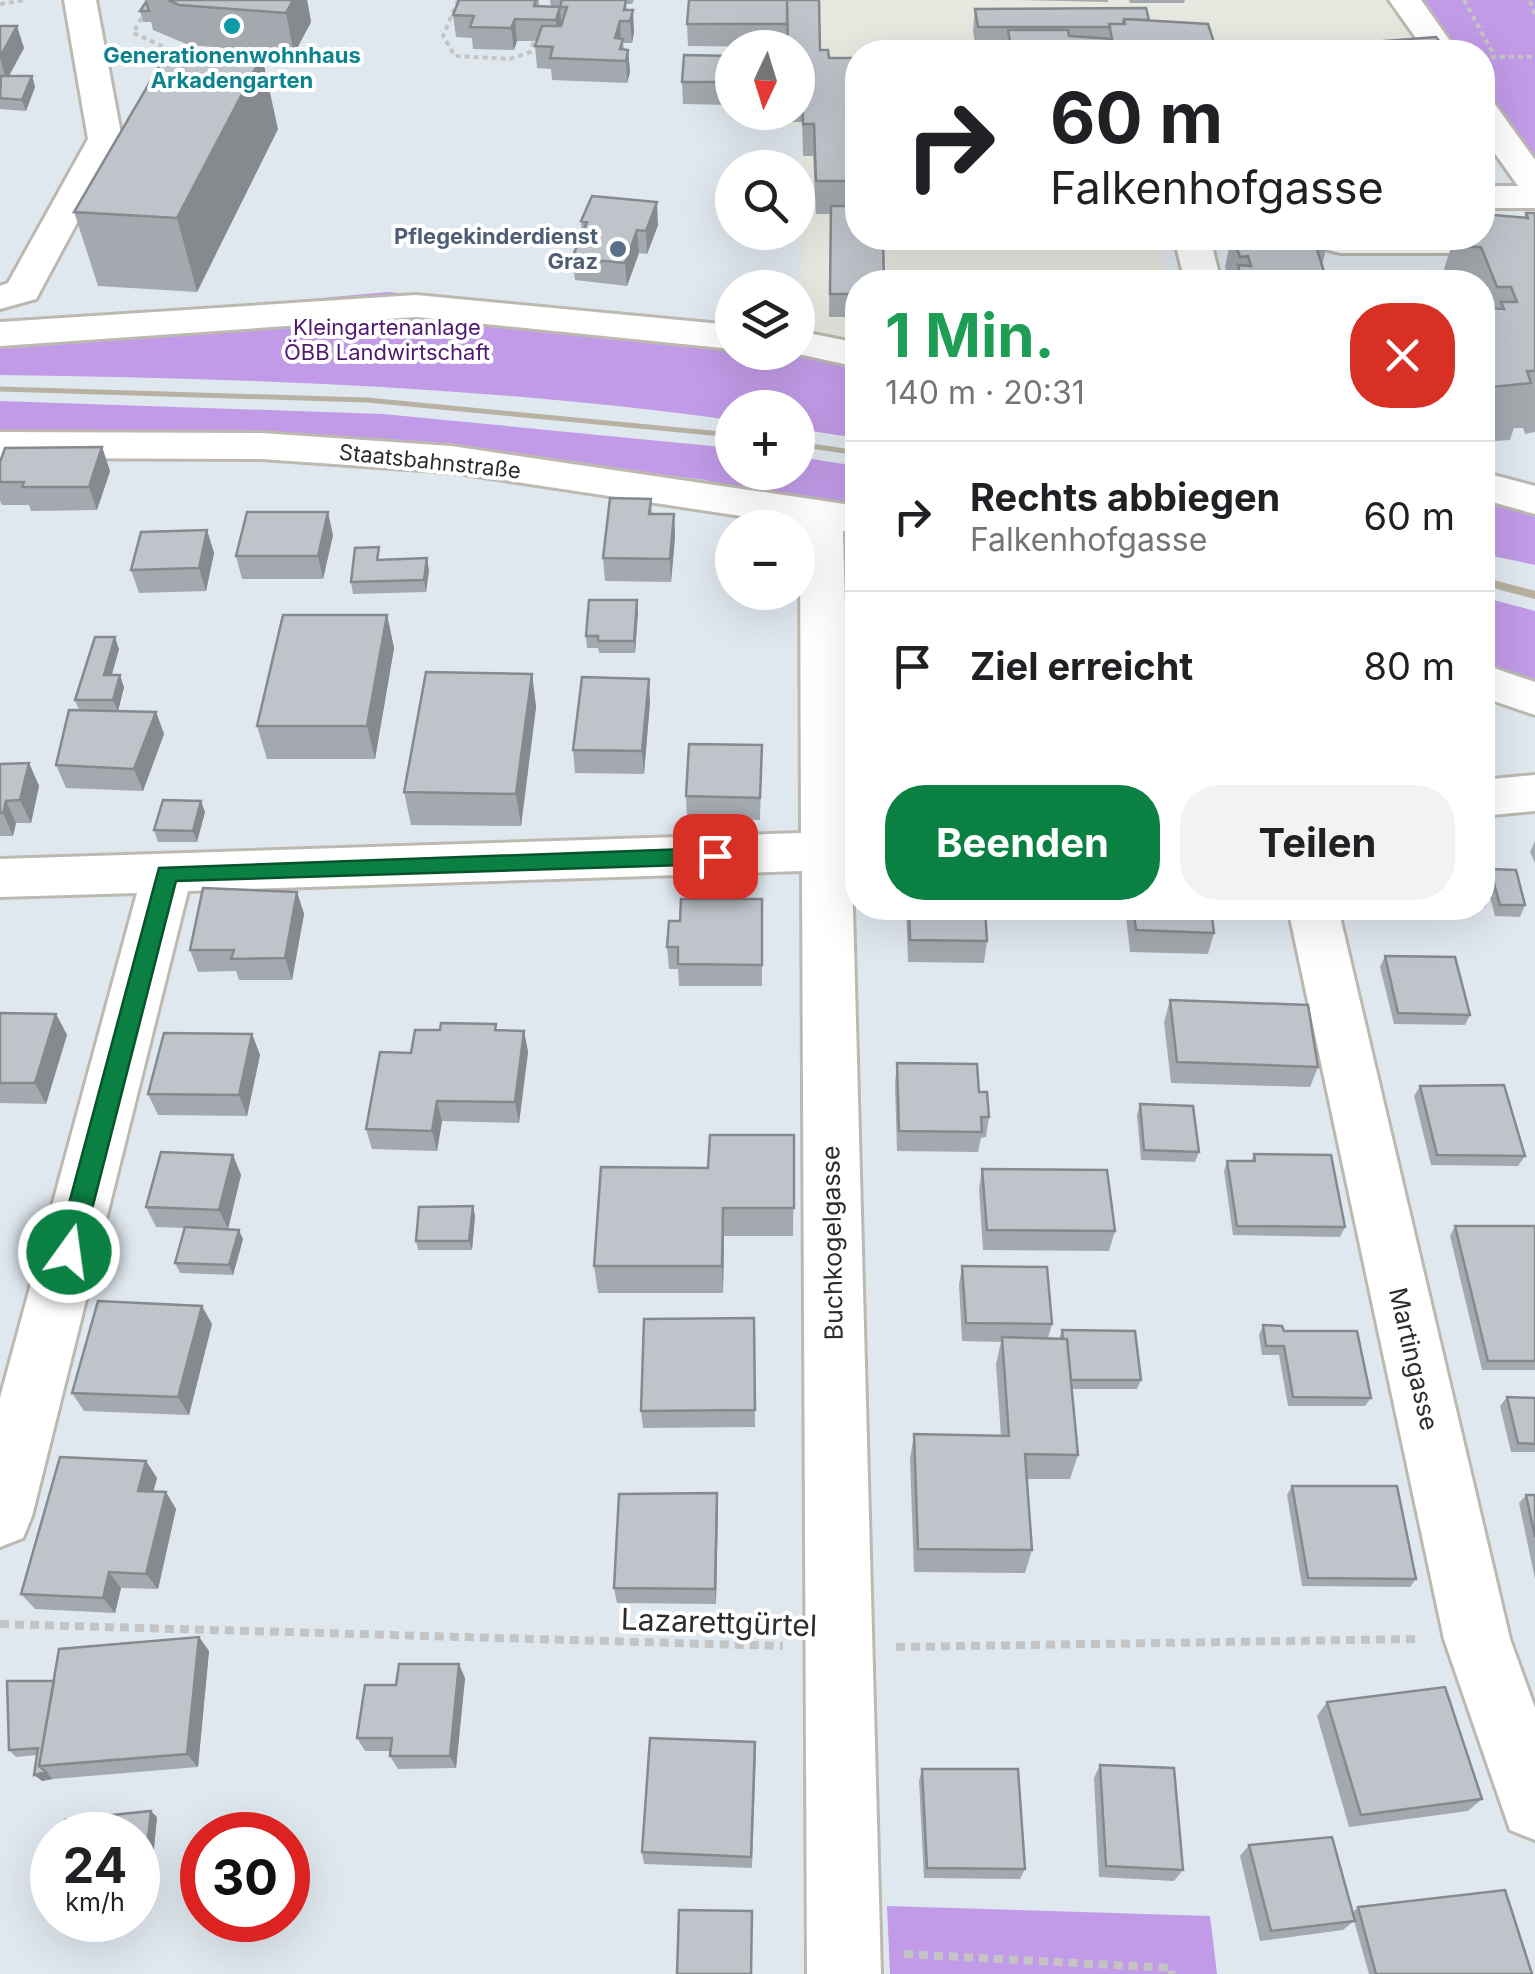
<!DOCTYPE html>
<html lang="de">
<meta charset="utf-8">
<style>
:root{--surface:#fff;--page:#f2f2f2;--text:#202124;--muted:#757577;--line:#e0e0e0;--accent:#0b8043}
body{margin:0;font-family:Inter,sans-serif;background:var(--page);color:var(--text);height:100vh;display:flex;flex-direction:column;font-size:38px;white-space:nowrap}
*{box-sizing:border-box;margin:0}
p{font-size:32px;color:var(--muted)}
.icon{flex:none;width:55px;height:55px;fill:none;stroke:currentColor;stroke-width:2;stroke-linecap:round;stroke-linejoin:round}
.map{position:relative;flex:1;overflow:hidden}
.sheet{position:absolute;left:845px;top:270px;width:650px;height:650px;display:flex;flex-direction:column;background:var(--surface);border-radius:40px;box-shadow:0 10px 40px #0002}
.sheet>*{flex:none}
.banner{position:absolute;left:845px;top:40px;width:650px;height:210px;border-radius:40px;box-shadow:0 10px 40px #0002;background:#fff;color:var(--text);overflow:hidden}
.needle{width:65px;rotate:184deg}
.controls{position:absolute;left:715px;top:30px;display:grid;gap:20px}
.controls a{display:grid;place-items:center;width:100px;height:100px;border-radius:50%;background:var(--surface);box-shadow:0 10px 40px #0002;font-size:50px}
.speed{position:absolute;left:30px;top:1812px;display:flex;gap:20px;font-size:50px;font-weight:700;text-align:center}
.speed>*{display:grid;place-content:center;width:130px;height:130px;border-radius:50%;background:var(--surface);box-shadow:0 10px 40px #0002;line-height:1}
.speed small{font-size:25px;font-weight:400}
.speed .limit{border:15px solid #d22;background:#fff;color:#111}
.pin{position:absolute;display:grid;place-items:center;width:85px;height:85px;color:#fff;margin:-42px;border-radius:20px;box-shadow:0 5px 15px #0006}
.me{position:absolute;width:110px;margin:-55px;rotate:14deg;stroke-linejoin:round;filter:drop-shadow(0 0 8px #0008)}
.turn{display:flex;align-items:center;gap:35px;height:210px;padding:0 40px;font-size:45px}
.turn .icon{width:130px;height:130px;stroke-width:2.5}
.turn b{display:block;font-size:70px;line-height:85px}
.round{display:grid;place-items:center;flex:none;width:105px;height:105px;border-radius:40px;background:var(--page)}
.head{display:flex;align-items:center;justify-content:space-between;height:170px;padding:0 40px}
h1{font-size:60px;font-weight:700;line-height:75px;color:#1e9e55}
.cta{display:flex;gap:20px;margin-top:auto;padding:20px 40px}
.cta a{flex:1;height:115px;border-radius:40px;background:var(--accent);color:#fff;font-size:40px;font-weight:700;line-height:115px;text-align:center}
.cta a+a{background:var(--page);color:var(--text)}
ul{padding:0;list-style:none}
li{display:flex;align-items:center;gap:30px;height:150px;padding:0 40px;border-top:2px solid var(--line)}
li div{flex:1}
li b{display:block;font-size:38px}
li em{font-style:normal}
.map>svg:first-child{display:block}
.industrial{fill:#e7e8e0}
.green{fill:#c19be7}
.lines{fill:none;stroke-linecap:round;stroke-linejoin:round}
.minor-casing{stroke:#bdb9b0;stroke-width:6}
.path-far1{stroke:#c4c4c4;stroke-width:4;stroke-dasharray:5 4;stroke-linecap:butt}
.path{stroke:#c4c4c4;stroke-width:8;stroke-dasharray:9 6;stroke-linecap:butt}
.minor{fill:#fff;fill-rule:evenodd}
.rail-far1{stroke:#b8b1a1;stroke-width:5}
.rail{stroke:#b8b1a1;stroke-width:8}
.wall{fill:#a4a9af}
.shaded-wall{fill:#86898e}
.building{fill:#bfc4cb;stroke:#86898e;stroke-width:2.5}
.route{fill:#0b8043;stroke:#07532c;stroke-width:2.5}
.culture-dot{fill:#0f9aa8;stroke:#fff;stroke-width:4}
.service-dot{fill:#5c6f8a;stroke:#fff;stroke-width:4}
.labels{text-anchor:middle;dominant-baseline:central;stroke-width:8;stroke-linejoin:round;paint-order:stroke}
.far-culture-label{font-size:22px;font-weight:bold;fill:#0d838f;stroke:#fff}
.far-service-label{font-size:22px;font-weight:bold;fill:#4e5e75;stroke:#fff;text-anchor:end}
.far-park-label{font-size:22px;fill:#50186f;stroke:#fff}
.far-street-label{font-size:22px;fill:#2d2d2d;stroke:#fff}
.street-label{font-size:25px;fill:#2d2d2d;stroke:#fff}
.near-street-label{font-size:30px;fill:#2d2d2d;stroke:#fff}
</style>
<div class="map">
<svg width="1535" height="1974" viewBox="0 0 1535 1974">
<rect width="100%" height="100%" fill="#e0e8ef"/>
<path class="industrial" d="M786 0H1387L1425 52H858V238H1159L1168 282H858L857 341 800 331 802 126 788 125V113L798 112V48L787 47Z"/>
<path class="green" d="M1416 0H1535V159L1483 89 1482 52H1455Z
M388 292 732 325V352H798V331L857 341V438L798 429V408H732V420C490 387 244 378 0 375V327Z
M0 401 383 414 732 448V472H798V457L857 466V508L699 479 266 432 0 436Z
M1482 478 1535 494V565L1483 554Z
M1482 597 1535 611V683L1483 666Z
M887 1906 1210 1916 1217 1974H890Z"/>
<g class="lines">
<g class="minor-casing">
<path id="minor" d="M64 0H96L122 139 36 299 0 309V286L8 283 88 139Z
M1389 0H1421L1458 52H1426Z
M1482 100 1494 103 1535 160V208H1482V186H1518L1482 135Z
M1482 231H1535V253H1341L1328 250 1322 238H1482Z
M1174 238H1210L1221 282H1185Z
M416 295 732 325V349L416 317 0 346V322Z
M798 331 858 343V367L789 352H798Z
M0 432 261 433 451 446 858 506V532L843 531 851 832 858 831V869H852L881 1974H807L802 871 188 891 32 1516 23 1538 0 1547V1398L137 893 0 897V859L801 833 800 525 451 472 261 459 0 458Z
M1482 472 1535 486V514L1482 499Z
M1482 664 1535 682V715L1482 697Z
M1535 775V811L1482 816V780Z
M1288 908H1338L1510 1639 1535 1708V1840L1510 1830 1444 1639Z"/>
</g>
<path class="path-far1" d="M458 0 443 36 455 56 510 59 530 52 534 41
M1464 0 1495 57
M1530 1 1535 15
M0 4 26 0
M146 10 133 33 180 54
M1482 57H1535"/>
<path class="path" d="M0 1624 783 1646
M896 1647 1418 1639
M904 1954 1171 1968 1172 1974"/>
<use href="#minor" class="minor"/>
<path class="rail-far1" d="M0 389 367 400 732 435
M798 444 858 453"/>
<path class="rail" d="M1482 581 1535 595"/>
</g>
<path class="wall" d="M146 0H307L311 22 294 54 189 45 153 30 151 22H143L140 11Z
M459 0H539V6H551L550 0H634L632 4H626L627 10 634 32 632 43H623L624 49 628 50 630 72 627 83 552 80 551 69 537 68 535 46 536 41H517L514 50 473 49 472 38 456 37 453 15Z
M819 0 820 50 829 58H858V317H829L830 214H816L813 156H803L802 122H789V112H798V48H787V33V47L688 46 687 24Z
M1018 0H1108V2Z
M1129 0H1185L1184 3H1130Z
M975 9 1149 20 1217 52H1006V49H976L973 31Z
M0 26 24 48 9 76H32L35 87 26 111 0 109Z
M1383 41 1448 52H1380Z
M732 56V105L683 104 682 82Z
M278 129 197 292 98 286 74 212Z
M1526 213H1535V432L1525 434 1523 428H1514L1510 440 1482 442V282H1446L1447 277 1444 269 1454 238H1482L1524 217Z
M581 221 658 225 647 254 639 253 627 286 575 280 572 258 582 235Z
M1224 238H1324L1327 246 1322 265 1325 275 1344 282H1224L1225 276H1228L1225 267 1229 247 1226 238Z
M102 447 110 471 97 510 31 511 29 505H2L0 501V462Z
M651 499 652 514H674L675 537 671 582 605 581 603 558Z
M207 530 214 553 206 591 139 593 131 570Z
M333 535 323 579H242L236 556Z
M381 560 429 570 426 592 353 594 351 582Z
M638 612 635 653H599L598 648H587L586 636Z
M387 615 394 648 375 759H267L257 726Z
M119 649 112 675 124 687 118 711 156 712 164 734 143 791 66 788 56 765 79 710 75 700Z
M532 674 536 707 521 826 411 825 404 792Z
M650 702 644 774 575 773 573 750Z
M762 745 760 820 687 818 686 796Z
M29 763 39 786 31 823H16L13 836H0V764Z
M205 812 197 842H158L154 830Z
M1535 841V863L1530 852Z
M1482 863 1486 878 1490 869 1525 905 1520 917 1495 916 1490 897 1485 908H1477H1482Z
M297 892 304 914 292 980H239L236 971 198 972 190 950Z
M762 899V986H679L678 969H669L667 947 680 921Z
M906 908H985L987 941 984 963 908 962Z
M1125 908H1211L1214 933 1208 954 1130 952Z
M1385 956 1470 1015 1465 1025 1394 1024 1380 967Z
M1170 1000 1318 1067 1310 1087 1171 1083 1164 1022Z
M0 1013 56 1014 67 1035 46 1104 0 1103Z
M497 1030 524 1031 528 1052 519 1123 442 1121 437 1151 372 1149 366 1129 411 1053Z
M252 1034 260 1055 247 1116 158 1115 148 1094Z
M897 1063 979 1092 989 1117 986 1137 981 1138 978 1152 897 1151 895 1084Z
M1420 1086 1525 1156 1518 1166 1431 1165 1414 1096Z
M1140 1104 1199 1152 1195 1162 1141 1160 1137 1115Z
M794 1135 793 1236H724L723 1293H598L594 1266 708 1168Z
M1254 1154 1345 1227 1340 1237 1233 1235 1224 1171 1227 1161H1251Z
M233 1155 241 1175 228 1229 243 1239 233 1275 180 1273 175 1263 185 1228 156 1227 146 1207Z
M982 1169 1115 1231 1109 1251 983 1250 979 1189Z
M475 1216 472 1250H418L416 1241Z
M1455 1226H1535V1370H1482L1450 1236Z
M962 1266 1052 1324 1048 1338 1059 1339 1062 1330 1141 1380 1137 1389H1071L1078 1455 1070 1479H1027L1032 1550 1025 1573 914 1572 910 1459 914 1434 1001 1436 996 1364 1001 1342 962 1341 959 1285Z
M754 1318 755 1427 643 1428 641 1411Z
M212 1324 189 1415 84 1411 72 1393Z
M1263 1325 1284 1331 1371 1398 1365 1406H1288L1279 1355H1262L1259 1335Z
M1507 1397 1535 1398V1452H1511L1500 1406Z
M146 1461 157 1478 153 1492 176 1509 158 1589 121 1588 115 1613 35 1609 21 1594Z
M1292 1486 1416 1579 1410 1587 1302 1586 1287 1495Z
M717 1493 716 1604 617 1603 614 1588Z
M1526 1495H1535V1579L1519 1503Z
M199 1637 209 1651 198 1767 53 1779 42 1781 37 1755 16 1757 9 1750 54 1681Z
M465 1678 456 1768 398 1769 390 1756 391 1751H365L357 1738 396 1685Z
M1327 1702 1482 1799 1468 1811 1349 1827 1317 1716Z
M756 1755 752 1868 644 1864 642 1852Z
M1100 1765 1183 1870 1174 1881 1099 1877 1094 1778Z
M922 1769 1025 1869 1020 1879 924 1878 919 1781Z
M157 1817 152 1869 138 1870V1835Z
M1249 1845 1353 1912 1358 1907 1532 1974H1369L1354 1921 1343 1930 1260 1941 1240 1856Z"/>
<path class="shaded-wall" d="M293 0H307L311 22 294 54 286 13Z
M560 7 562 29 558 42 556 20Z
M633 10 634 32 632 43 630 21Z
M515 19 517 41 514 50 511 28Z
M620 21 621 43 615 38Z
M17 26 24 48 6 81 0 57Z
M628 50 630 72 627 83 626 61Z
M262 56 278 129 197 292 177 218Z
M32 76 35 87 26 111 22 100Z
M657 202 658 225 647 254 646 231Z
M637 230 639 253 627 286 625 263Z
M102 447 110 471 97 510 89 487Z
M328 512 333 535 323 579 318 556Z
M674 514 675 537 671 582 670 559Z
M207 530 214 553 206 591 199 568Z
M427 558 429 570 426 592 424 580Z
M637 600 638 612 635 653 634 641Z
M387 615 394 648 375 759 367 726Z
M115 637 119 649 108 687 104 675Z
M532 674 536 707 521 826 516 794Z
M120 675 124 687 118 711 113 700Z
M649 679 650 702 644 774 642 751Z
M156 712 164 734 143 791 134 769Z
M29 763 39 786 31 823 20 800Z
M6 801 16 823 13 836 3 813Z
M201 801 205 812 197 842 193 831Z
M297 892 304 914 292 980 285 958Z
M56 1014 67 1035 46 1104 35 1083Z
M524 1031 528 1052 519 1123 515 1102Z
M252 1034 260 1055 247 1116 239 1095Z
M437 1101 442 1121 437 1151 432 1131Z
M233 1155 241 1175 228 1229 219 1210Z
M473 1206 475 1216 472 1250 469 1241Z
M723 1208 724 1236 723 1293 722 1266Z
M239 1230 243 1239 233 1275 229 1265Z
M202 1306 212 1324 189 1415 178 1397Z
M146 1461 157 1478 149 1508 138 1491Z
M166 1492 176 1509 158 1589 146 1574Z
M717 1493 718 1510 716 1604 715 1589Z
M109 1572 121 1588 115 1613 103 1598Z
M199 1637 209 1651 198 1767 187 1754Z
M459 1664 465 1678 456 1768 450 1756Z
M46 1772 53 1779 42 1781 34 1775Z
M151 1811 157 1817 152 1869 145 1863Z"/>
<path class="building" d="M168 0H293L286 13 179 5Z
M459 0H536L534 6 560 7 562 0H626L624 10H633L630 21H620L615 38 623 39 620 49 628 50 626 61 550 58 553 47 535 46 542 26H561L567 7H560L556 20 515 19 511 28 470 27 474 16 453 15Z
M689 0H787V24H687Z
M787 0H819L820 50H828L829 58H858V181H816L814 124H803L802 90 798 89V48H788Z
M146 2 149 11H140Z
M1146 8 1149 20 1124 19 1123 24H1109L1110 27H978L975 9Z
M1124 19 1208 24 1217 52H1012L1008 30H1068L1069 36 1112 39 1109 24H1125Z
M0 26H17L0 57Z
M1436 37 1448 52H1391L1383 41Z
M168 51 262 56 177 218 74 212Z
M684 55 732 56V82H682Z
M1 76H32L22 100 0 98Z
M592 196 657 202 646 231 637 230 625 263 572 258 587 222 581 221Z
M831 206H858V238H883L884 282H858V294H830Z
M1526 213H1535V371H1527L1531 383 1482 388V308L1504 309 1501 302H1517L1511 287H1497L1481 247H1466L1462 238H1482V214L1528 218Z
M1233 238H1324L1327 246H1316L1325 275H1342L1344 282H1228L1225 276 1241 277 1238 265 1251 266 1248 256 1240 257Z
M102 447 89 487H22L24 482H0V462L5 448Z
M610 498 651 499 649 514H674L670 559 603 558Z
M247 512H328L318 556H236Z
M207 530 199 568 131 570 141 532Z
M379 547 377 560 427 558 424 580 351 582 355 548Z
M589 600H637L634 641H598V636H586Z
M283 615H387L367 726H257Z
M95 637H115L104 675H120L113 700H75Z
M426 672 532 674 516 794 404 792Z
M582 677 649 679 642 751 573 750Z
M69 710 156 712 134 769 56 765Z
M689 744 762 745 760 798 686 796Z
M29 763 20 800 6 801 3 813H0V764Z
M163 800 201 801 193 831 154 830Z
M1482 863 1490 897 1482 896Z
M1490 869 1516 870 1525 905H1500Z
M203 888 297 892 285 958 231 959 234 950H190Z
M681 899H762V965L678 964V947H667L669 921H680Z
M909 908H985L987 941 910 940Z
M1133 908H1211L1214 933 1136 930Z
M1385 956 1455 957 1470 1015 1398 1013Z
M1170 1000 1308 1005 1318 1067 1177 1062Z
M0 1013 56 1014 35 1083H0Z
M441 1023 496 1024 495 1030 524 1031 515 1102 437 1101 432 1131 366 1129 380 1052 411 1053 415 1030H440Z
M164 1033 252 1034 239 1095 148 1094Z
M897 1063 977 1064 979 1092H987L989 1117H981L982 1132 899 1131Z
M1504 1085 1525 1156 1437 1155 1420 1086Z
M1140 1104 1193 1106 1199 1152 1144 1150Z
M710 1135H794V1208H723L722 1266H594L601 1167 708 1168Z
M161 1152 233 1155 219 1210 146 1207Z
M1254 1154 1331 1155 1345 1227 1237 1226 1227 1161H1255Z
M982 1169 1107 1170 1115 1231 987 1230Z
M473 1206 469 1241H416L419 1207Z
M1455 1226H1535V1361H1488Z
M185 1227 239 1230 229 1265 175 1263Z
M962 1266 1047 1267 1052 1324 966 1323Z
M98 1301 202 1306 178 1397 72 1393Z
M754 1318 755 1410 641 1411 644 1319Z
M1263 1325 1282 1326 1284 1331H1357L1371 1398 1293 1397 1284 1346H1266Z
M1062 1330 1135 1331 1141 1380H1071L1067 1339H1063Z
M1002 1337 1067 1339 1078 1455 1025 1454 1032 1550 918 1549 914 1434 1009 1436Z
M1507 1397 1535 1398V1444L1518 1443Z
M60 1457 146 1461 138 1491 166 1492 146 1574 109 1572 103 1598 21 1594Z
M1292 1486H1397L1416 1579 1308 1578Z
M717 1493 715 1589 614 1588 619 1494Z
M1526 1495H1535V1537Z
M199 1637 187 1754 39 1766 59 1649Z
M399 1664H459L450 1756H390L392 1738H357L365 1685H396Z
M7 1681H54L39 1766 46 1772 34 1775 38 1748 9 1750Z
M1445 1687 1482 1799 1361 1815 1327 1702Z
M650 1738 755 1742 751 1857 642 1852Z
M1100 1765 1174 1768 1183 1870 1106 1866Z
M922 1769H1018L1025 1869 927 1868Z
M151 1811 145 1863 138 1864V1835H63L65 1820Z
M1332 1837 1355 1921 1271 1931 1249 1845Z
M1505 1890 1532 1974H1376L1358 1907Z
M679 1910 752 1911 751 1974H677Z"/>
<path class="route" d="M715 848 726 856 715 864 176 881 81 1252 78 1259H60L56 1252 159 868Z"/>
<circle class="culture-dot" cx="232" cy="26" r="10"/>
<circle class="service-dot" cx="618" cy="249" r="10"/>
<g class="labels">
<g class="far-culture-label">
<text x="232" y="55">Generationenwohnhaus<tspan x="232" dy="25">Arkadengarten</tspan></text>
</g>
<g class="far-service-label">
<text x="598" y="236">Pflegekinderdienst<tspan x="598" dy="25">Graz</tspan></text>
</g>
<g class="far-park-label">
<text x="387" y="327">Kleingartenanlage<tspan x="387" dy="25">ÖBB Landwirtschaft</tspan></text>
</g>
<g class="far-street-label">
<text transform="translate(430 461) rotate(6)">Staatsbahnstraße</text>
</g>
<g class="street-label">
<text transform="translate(832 1243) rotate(-91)">Buchkogelgasse</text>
<text transform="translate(1414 1359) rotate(77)">Martingasse</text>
</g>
<g class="near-street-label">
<text transform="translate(719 1622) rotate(2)">Lazarettgürtel</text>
</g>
</g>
</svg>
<div class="controls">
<a><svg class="needle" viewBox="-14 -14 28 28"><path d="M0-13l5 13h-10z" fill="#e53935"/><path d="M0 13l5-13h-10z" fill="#757577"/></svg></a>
<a><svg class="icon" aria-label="search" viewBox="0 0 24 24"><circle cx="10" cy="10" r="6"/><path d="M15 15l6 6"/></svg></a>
<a><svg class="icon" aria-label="layers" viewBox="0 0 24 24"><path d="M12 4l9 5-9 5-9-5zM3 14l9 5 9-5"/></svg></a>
<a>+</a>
<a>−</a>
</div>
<div class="speed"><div>24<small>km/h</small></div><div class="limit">30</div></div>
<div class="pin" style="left:715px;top:856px;background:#d93025"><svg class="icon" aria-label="arrive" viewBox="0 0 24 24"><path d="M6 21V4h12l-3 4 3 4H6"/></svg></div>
<svg class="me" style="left:69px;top:1252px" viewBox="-20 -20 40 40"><circle r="17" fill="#0b8043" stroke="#fff" stroke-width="3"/><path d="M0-11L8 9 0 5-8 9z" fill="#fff"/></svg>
<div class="banner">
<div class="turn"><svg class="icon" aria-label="right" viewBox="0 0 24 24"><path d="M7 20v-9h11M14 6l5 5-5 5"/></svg><div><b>60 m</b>Falkenhofgasse</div></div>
</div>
<section class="sheet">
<div class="head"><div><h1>1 Min.</h1><p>140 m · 20:31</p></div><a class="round" style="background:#d93025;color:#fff"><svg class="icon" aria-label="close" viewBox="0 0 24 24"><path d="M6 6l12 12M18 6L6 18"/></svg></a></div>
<ul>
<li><svg class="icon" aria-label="right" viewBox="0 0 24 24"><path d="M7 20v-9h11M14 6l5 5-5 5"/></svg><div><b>Rechts abbiegen</b><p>Falkenhofgasse</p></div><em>60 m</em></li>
<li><svg class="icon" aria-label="arrive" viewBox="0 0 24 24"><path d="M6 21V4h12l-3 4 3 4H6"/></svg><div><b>Ziel erreicht</b></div><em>80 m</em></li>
</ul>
<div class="cta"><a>Beenden</a><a>Teilen</a></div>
</section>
</div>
